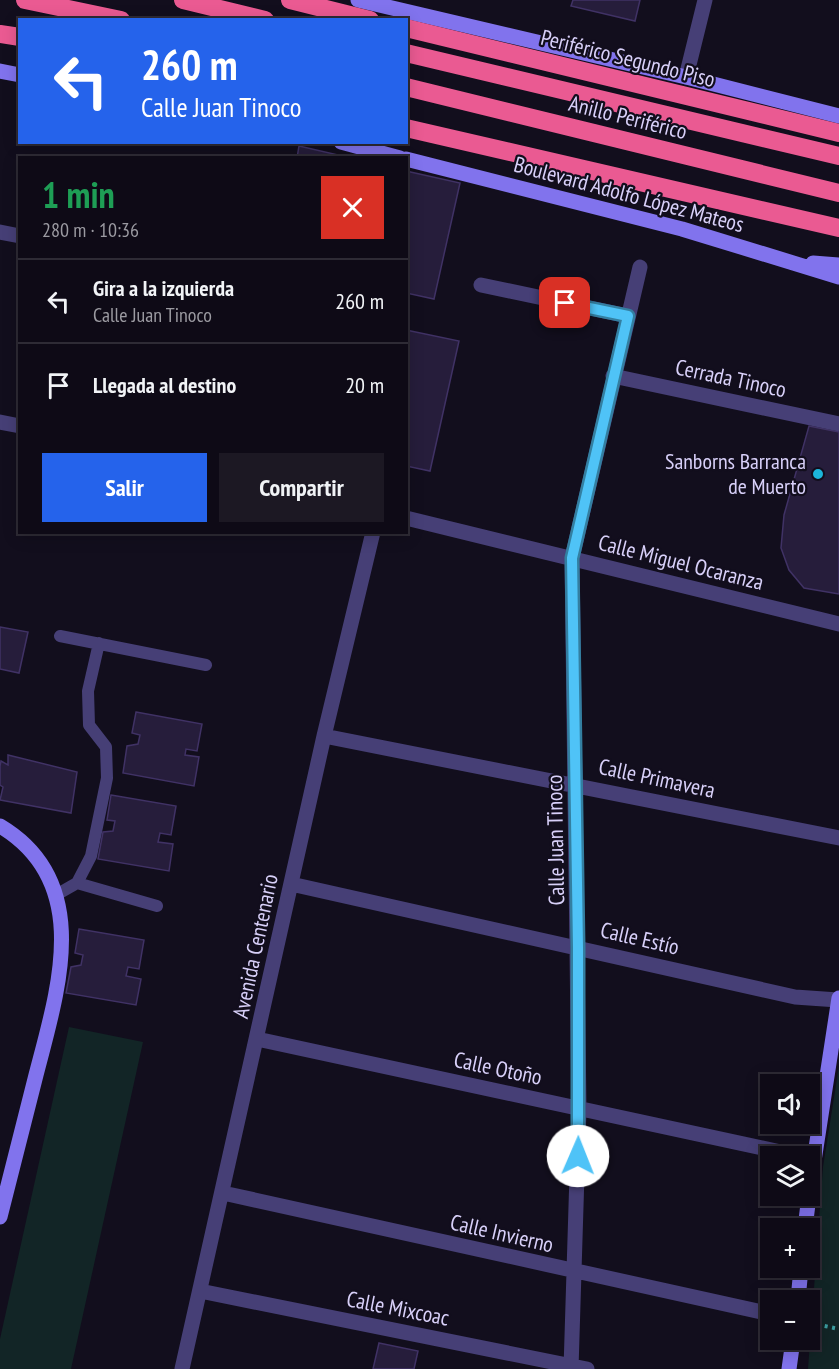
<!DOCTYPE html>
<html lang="es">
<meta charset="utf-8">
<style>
:root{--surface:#0e0a16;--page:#1c1823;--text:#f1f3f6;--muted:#9b9aa1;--line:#2e2b35;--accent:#2563eb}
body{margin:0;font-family:"PT Sans Narrow",sans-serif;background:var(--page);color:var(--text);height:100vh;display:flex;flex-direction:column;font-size:22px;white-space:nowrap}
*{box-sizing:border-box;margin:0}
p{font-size:20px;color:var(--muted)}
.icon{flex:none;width:33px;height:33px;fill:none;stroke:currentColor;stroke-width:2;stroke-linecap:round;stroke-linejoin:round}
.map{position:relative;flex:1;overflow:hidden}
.drawer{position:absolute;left:18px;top:156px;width:390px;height:378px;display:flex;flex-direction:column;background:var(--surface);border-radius:0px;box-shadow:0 3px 15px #0003,0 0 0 2px var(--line)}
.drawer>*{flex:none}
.guide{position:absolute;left:18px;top:18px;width:390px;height:126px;border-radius:0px;box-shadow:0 3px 15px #0003,0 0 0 2px var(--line);background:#2563eb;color:#fff;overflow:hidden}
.controls{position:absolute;left:760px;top:1074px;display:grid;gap:12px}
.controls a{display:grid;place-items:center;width:60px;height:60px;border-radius:0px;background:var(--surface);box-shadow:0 3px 15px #0003,0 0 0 2px var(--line);font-size:30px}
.pin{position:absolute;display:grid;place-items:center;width:51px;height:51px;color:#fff;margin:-26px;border-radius:12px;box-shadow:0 3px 9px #0006}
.me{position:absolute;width:66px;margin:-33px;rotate:1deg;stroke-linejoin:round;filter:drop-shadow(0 0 4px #0008)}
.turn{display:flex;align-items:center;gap:21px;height:126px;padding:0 24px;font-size:27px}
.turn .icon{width:78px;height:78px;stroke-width:2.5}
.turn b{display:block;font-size:42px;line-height:51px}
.round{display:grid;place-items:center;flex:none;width:63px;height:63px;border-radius:0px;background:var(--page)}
.overview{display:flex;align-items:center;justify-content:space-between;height:102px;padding:0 24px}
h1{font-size:36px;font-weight:800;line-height:45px;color:#1e9e55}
.action{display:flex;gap:12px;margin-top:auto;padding:12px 24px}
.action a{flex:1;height:69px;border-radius:0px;background:var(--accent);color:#fff;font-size:24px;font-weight:800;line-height:69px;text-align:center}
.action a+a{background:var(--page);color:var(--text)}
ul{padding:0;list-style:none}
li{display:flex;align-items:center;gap:18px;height:84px;padding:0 24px;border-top:2px solid var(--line)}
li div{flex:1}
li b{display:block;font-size:22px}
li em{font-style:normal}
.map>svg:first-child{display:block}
.green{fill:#122526}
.building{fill:#261d3b;stroke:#403265;stroke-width:1.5}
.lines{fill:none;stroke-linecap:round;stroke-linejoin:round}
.path{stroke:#3c9ea1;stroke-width:4;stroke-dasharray:3 4.5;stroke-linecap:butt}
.lane{stroke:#463f76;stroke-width:12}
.street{stroke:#463f76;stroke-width:15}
.secondary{stroke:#8173ed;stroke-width:15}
.highway{stroke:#ea5a92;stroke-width:18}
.route-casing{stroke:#337fa1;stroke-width:15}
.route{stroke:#4fc3f7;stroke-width:10}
.poi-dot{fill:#1cb5da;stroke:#120e1d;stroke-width:2}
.labels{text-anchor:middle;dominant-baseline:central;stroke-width:4.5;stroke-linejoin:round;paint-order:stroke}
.street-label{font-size:22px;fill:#d8d0f9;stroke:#120e1d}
.poi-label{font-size:22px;fill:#d8d0f9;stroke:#120e1d;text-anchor:end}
</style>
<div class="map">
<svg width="839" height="1369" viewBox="0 0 839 1369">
<rect width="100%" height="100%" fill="#120e1d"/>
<path class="green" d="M69 1027 143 1042 71 1369H0V1339Z
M839 1066V1369H808L823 1167Z"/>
<path class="building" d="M573 0H640L635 21 571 6Z
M299 146 347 157V158H297Z
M406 171 460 183 434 299 406 293Z
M406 330 459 341 430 471 406 466Z
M809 426 839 432V594L804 588 789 570 781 548 784 515Z
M0 627 28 632 19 673 0 669Z
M136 712 202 724 197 751 186 749 185 755 199 757 194 786 123 773 127 746 138 744 140 735 132 733Z
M8 755 77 772 71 813 0 800 3 787 0 785V766L1 761 8 765Z
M111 795 176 806 171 835 160 833 158 842 173 844 169 871 98 859 103 832 113 831 115 821 107 820Z
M79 929 144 940 139 969 128 967 126 976 141 979 136 1005 66 993 71 967 81 965 83 955 75 953Z
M379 1343 418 1351 414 1369H373Z"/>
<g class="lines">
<path class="path" d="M810 1323 839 1329"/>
<path class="lane" d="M60 636 206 665
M77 883 157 906
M56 895 77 883 91 856 107 778 106 747 89 725 88 691 99 643"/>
<path class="street" d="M686 77 705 0
M0 232 20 236
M481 285 628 316
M613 376 839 424
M0 422 20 426
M406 518 839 624
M324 736 839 838
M291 884 795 997 838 1000
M257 1039 799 1156
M223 1193 771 1314
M200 1291 587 1369
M182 1369 324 736 373 532
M571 1369 579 1109 572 558 640 267"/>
<path class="secondary" d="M358 0 686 77 839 116
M0 71 20 75
M341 142 400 158
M406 159 682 229 839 277
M813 263 839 265
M0 826C94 882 58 990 36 1075 24 1122 12 1169 0 1217
M810 1187 839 998
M805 1228 809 1196
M798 1300 801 1268
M789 1369 793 1340"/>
<path class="highway" d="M25 0 121 20
M183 0 265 20
M290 0 370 20
M406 28 839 133
M0 34 20 37
M406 53 839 156
M406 87 839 193
M406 128 839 228"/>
</g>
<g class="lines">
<g class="route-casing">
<path id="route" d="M565 303 628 316 572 558 578 947V1156"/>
</g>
<use href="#route" class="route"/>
</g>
<circle class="poi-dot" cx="818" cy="474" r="6"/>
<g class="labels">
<g class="street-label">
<text transform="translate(628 58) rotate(14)">Periférico Segundo Piso</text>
<text transform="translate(628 117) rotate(14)">Anillo Periférico</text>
<text transform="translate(629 194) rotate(15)">Boulevard Adolfo López Mateos</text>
<text transform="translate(731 378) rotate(12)">Cerrada Tinoco</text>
<text transform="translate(681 562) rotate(14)">Calle Miguel Ocaranza</text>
<text transform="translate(657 778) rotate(12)">Calle Primavera</text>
<text transform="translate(555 840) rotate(-91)">Calle Juan Tinoco</text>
<text transform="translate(640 938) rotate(13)">Calle Estío</text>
<text transform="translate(255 946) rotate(-78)">Avenida Centenario</text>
<text transform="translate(498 1068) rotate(12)">Calle Otoño</text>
<text transform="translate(502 1233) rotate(13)">Calle Invierno</text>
<text transform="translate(398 1308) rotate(11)">Calle Mixcoac</text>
</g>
<g class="poi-label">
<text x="806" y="461">Sanborns Barranca<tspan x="806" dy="25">de Muerto</tspan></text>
</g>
</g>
</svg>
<div class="controls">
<a><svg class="icon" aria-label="sound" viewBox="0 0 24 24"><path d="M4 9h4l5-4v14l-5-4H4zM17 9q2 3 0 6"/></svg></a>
<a><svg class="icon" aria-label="layers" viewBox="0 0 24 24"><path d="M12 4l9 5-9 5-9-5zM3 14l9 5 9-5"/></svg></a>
<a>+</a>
<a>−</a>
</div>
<div class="pin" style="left:565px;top:303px;background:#d93025"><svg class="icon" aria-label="arrive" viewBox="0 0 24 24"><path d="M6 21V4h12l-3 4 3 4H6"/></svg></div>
<svg class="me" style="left:578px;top:1156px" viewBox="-20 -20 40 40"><circle r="19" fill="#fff"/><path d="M0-13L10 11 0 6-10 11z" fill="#4fc3f7"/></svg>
<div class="guide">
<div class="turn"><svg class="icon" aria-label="left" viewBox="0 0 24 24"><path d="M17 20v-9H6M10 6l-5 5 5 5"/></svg><div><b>260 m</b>Calle Juan Tinoco</div></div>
</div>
<section class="drawer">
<div class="overview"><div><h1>1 min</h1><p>280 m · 10:36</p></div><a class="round" style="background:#d93025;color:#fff"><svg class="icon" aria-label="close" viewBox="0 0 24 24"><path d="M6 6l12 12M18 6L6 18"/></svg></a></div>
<ul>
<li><svg class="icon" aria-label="left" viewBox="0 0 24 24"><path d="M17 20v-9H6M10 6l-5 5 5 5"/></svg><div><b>Gira a la izquierda</b><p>Calle Juan Tinoco</p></div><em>260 m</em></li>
<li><svg class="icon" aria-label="arrive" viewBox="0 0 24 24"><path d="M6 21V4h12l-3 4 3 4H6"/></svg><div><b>Llegada al destino</b></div><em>20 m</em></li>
</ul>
<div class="action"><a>Salir</a><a>Compartir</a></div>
</section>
</div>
